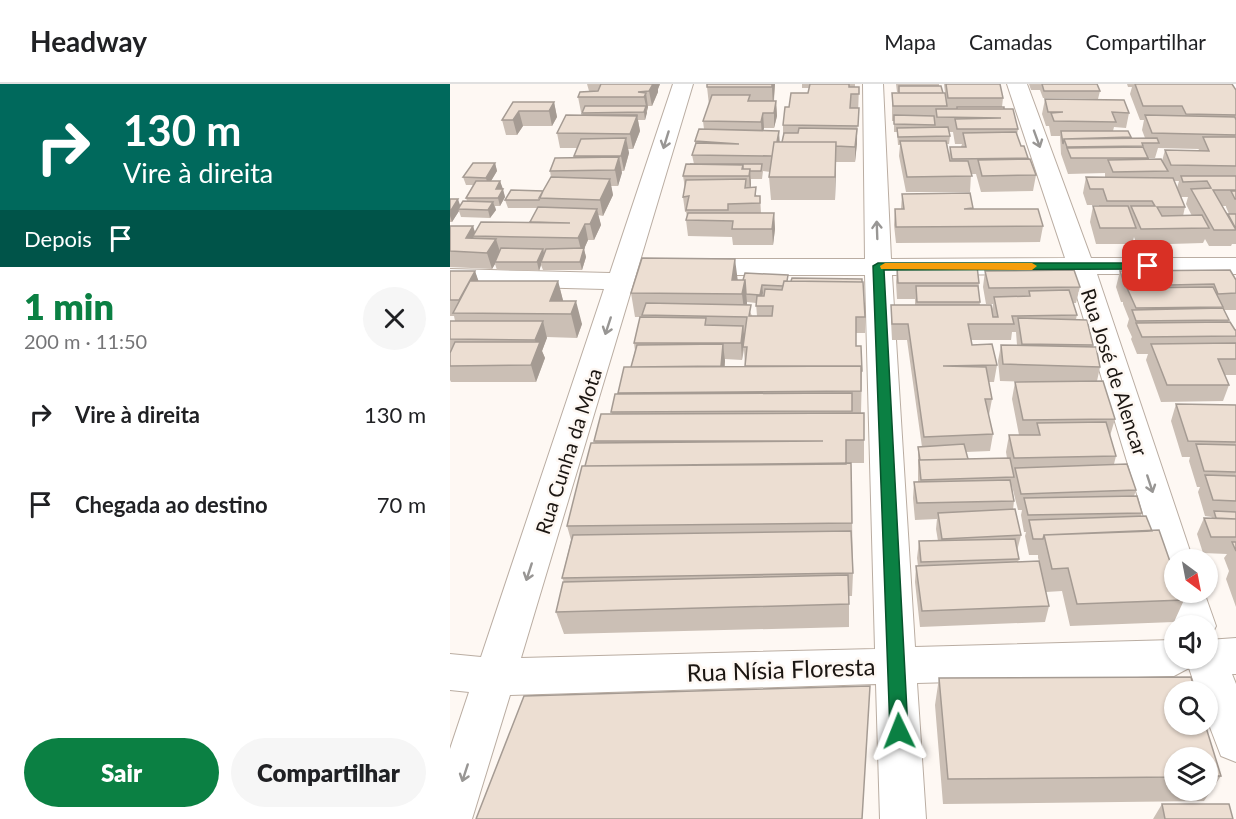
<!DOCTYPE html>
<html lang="pt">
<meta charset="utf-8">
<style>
:root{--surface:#fff;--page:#f6f6f6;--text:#202124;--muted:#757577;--line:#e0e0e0;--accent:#0b8043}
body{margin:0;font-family:Lato,sans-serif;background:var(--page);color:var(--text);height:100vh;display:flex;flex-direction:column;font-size:22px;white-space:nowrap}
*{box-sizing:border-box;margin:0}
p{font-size:20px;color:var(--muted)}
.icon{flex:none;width:33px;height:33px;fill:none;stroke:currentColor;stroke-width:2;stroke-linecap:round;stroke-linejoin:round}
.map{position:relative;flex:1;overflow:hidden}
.side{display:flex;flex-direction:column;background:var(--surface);width:450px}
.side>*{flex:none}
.top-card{background:#00695c;color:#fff;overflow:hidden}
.needle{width:39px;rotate:148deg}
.controls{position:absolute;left:714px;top:465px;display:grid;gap:12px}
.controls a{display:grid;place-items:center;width:54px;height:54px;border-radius:50%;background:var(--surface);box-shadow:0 2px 4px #0004;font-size:30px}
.pin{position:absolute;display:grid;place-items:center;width:51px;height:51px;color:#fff;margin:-26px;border-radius:12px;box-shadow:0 3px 9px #0006}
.me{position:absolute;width:66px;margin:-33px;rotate:358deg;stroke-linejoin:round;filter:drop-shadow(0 0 4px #0008)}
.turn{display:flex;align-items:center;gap:21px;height:126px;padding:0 24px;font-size:27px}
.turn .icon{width:78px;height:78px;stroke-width:2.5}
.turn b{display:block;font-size:42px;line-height:51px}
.then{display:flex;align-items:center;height:57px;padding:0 24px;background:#0003;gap:12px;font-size:22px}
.round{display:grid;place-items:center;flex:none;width:63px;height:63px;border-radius:32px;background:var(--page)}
.overview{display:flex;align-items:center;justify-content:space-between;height:102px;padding:0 24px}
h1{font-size:36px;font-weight:800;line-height:45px;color:var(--accent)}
.primary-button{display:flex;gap:12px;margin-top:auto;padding:12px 24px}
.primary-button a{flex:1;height:69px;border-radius:36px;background:var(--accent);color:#fff;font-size:24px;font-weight:800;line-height:69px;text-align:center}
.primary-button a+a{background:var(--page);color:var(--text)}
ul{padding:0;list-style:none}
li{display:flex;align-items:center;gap:18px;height:90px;padding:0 24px}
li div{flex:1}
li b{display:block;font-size:22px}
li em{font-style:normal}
header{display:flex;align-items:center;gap:36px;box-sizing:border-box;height:84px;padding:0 30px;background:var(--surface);border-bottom:2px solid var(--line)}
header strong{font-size:28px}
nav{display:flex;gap:33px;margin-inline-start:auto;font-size:21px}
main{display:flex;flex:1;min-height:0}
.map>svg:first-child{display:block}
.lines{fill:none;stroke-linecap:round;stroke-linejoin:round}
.street-casing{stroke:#baada2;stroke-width:2}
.street{fill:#fff;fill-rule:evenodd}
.wall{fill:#cbbfb5;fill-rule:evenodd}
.shaded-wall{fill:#a59b93}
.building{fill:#ecded2;stroke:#a59b93;stroke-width:1.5}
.oneway{stroke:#989694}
.route{fill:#0b8043;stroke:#07532c;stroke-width:1.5}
.slow{fill:#f59e0b}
.labels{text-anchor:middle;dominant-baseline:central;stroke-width:5;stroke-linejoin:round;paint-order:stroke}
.street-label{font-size:20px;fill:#1b1612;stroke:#fef8f3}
.near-street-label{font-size:24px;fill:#1b1612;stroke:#fef8f3}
</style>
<header>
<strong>Headway</strong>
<nav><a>Mapa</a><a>Camadas</a><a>Compartilhar</a></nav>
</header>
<main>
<section class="side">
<div class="top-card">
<div class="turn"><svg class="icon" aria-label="right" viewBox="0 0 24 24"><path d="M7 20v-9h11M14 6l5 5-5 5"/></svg><div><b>130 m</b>Vire à direita</div></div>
<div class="then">Depois<svg class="icon" aria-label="arrive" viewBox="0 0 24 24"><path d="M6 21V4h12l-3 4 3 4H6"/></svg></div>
</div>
<div class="overview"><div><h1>1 min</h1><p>200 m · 11:50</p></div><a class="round"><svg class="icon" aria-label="close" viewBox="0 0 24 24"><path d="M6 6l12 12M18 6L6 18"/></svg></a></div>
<ul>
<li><svg class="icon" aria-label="right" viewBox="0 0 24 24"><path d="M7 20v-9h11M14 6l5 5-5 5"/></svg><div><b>Vire à direita</b></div><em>130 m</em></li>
<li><svg class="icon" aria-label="arrive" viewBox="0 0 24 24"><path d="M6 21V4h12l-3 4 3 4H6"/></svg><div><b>Chegada ao destino</b></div><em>70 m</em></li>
</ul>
<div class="primary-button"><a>Sair</a><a>Compartilhar</a></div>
</section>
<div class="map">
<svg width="786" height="735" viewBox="0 0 786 735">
<rect width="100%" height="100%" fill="#fef8f3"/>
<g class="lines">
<g class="street-casing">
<path id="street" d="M223 0H243L71 574 425 565 415 191H242L233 189 229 183 233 177 242 175H415L413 0H433L441 175 615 174 557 0H577L641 174H786V190H647L743 476H724V491L712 486 707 476 620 190 442 191 465 563 724 556V574H758V556L786 554V590H782L786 600V678L771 672 758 638V608H747L739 584 724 592 467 599 476 735H430L426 600 60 611 22 735H0V665L19 608 0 606V570L31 573 154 205 0 201V185L160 189Z
M775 0H786V8L779 6Z
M724 496V508H754L766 542 760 554 758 555V542H726L716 508Z"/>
</g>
<use href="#street" class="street"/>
</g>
<path class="wall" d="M137 0H210L208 5V8L202 22H198L195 36H188L190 47 183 65H178L179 69 174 87H172L168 102H161L163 111 153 132 148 131 151 141 144 156H138L134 165 136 173 132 186H93L91 181 89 187 47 186 45 180 42 185 0 183V142H23L25 148 80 139 88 124H58L55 116 93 107 101 93 100 87 124 74V72L127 64H110L107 49 132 31 133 28H131L128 13 139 7Z
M325 0 324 17H326L327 32 324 44H314L313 47 330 58H332L333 52V41L339 23 358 9 359 4H352V0H405V3H409L407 57 405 78H386L385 116H321L319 93 320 88 313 87 312 95H301V104L307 112H310L311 129H324L325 145 323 161H283L282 153 238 152 236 136 237 132 236 128H235L233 113 235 104 233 92 244 80 242 71 245 62V57L254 45 253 37 259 21 257 3Z
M446 0H489V2L493 9H495L494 0H550L553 14 552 23 568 45 567 51 571 62 578 74 586 91 583 107 531 108 526 90H521L520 108H456L449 72 450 61H448L447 48H444V37H442V9H449V8H447ZM499 48H503L505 60H512L511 63H500L499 72 497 60H499L500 52Z
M579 0H647L650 7 648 15 593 14 590 6H581Z
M677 0H782L786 6V160H782L781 162H759L755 155 753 159 687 161 684 153 682 160H646L640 138 643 122H649V121H637L633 109 636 93H655V89L618 90 611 70 610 52H601L599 42H596L592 30 595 15 679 29 676 44 664 43 663 47 681 54H695L692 46 694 36H690L680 10 682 3H678ZM708 64 749 65 748 67 715 66 712 77 697 75 698 74H705ZM724 97H729L727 104ZM731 113H738L736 120 742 132H733L735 123ZM772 122H776V123L779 130H778Z
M63 18H104L107 33 102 42H73L67 51H56L52 36Z
M45 79 47 87 41 97H50L55 113 50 122H45L46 126 40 134 11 133 9 127 2 138H0V115L10 121 17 117 16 114 23 101H16L13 93Z
M452 110 523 124V125L593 142 590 158 446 159 444 141 445 125H451Z
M447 182 529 199 528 207 530 221 542 225 543 220H536L533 203 535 187 630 203 626 219H623L627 231 626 235 643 261V263L650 283 647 297 665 335 660 352 666 372 664 380 686 406 684 412 692 429 691 432 702 447 734 516 724 538 620 542 612 507 596 508 599 522 595 538 470 543 465 498 466 482H468L467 474 469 457H488L486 445 487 435 465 436 463 414 464 398H468V363H472L457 256H442L441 237V221H465V215H447L446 198ZM562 248H566L567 261H551L548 277 550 297 584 298H565L562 315 569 351H559L556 368 557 374 518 375 516 368 540 367 543 350 538 331H539L542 315 539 298H544L547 281 522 261 521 256H561ZM562 402 568 426H572L571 431 574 448H576L575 452 579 471H588V474L589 477 568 478 569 475 567 467 571 451 563 426 564 417Z
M0 187H25L28 197H108L113 217 132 240 127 254 97 253 92 267 95 274 86 298H1L0 296V237H5L4 232H0Z
M670 187 786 196V226H774L779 236 778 238 785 246H786V291H775L779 301 773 317 711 318 696 276 698 270H687L681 255 682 253 677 242 679 235 673 220V218H671L666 203Z
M288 196 338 197 415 233V249H406V262L412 287 411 329 414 356V379H401L403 489 402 512H399V543L114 550 106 528 114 498 112 494 121 456 117 442 135 382 145 359 144 357 162 330 161 328 168 310V309L181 283 185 267 184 259 193 233H185L181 209ZM297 218 306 219 307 232H302L297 221ZM294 266 295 282H275V275L292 276Z
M726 320 786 321V523L776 495 779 487 774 474 777 470 753 469 747 450 754 434H761L762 433 755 432 748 408 750 403H747L739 377 740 373H732L721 337Z
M741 593 745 608H724V640H755L771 692 754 717 493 720 485 621 489 594ZM724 674H758V706H724Z
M712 720 783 735H703Z"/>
<path class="shaded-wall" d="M203 0H210L208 5V8L202 22 199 7Z
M322 0H325L323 24 322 3Z
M196 9 198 23 197 27 194 13Z
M326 17 327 32 324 44V29Z
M104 18 107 33 102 42 99 27Z
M196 22 197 29 195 36 194 28Z
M69 27 73 42 67 51 63 36Z
M313 29 314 44 312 53 311 38Z
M187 31 190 47 183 65 180 50Z
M407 45V60L405 78V63Z
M329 47 330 62 327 60Z
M176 54 179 69 174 87 171 72Z
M386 58V80L385 116V93Z
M169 73 172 89 168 102 165 86Z
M45 79 47 87 38 102 36 94Z
M300 85 301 100 300 108 299 92Z
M160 95 163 111 153 132 150 116Z
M50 97 53 105H46Z
M53 105 55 113 50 122 48 114Z
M8 115 11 124 8 125 9 127 2 138 0 132V128Z
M43 118 46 126 40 134 38 126Z
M147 125 151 141 144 156 140 140Z
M324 129 325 145 323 161 322 145Z
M135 140 138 156 134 165 136 173 132 186 130 178 132 170 128 154Z
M23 142 26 152H23L26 162 16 154Z
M46 155 51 171 45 178V180L42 185 37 169Z
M93 165 95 173 91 178V181L89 187 87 178Z
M285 175 288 198 282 196Z
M25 187 31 204 14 229 9 216Z
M295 196 297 219 295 234 292 210Z
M108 197 114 220 100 217Z
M312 201 313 209 310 219V211Z
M126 217 132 240 127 254 121 230Z
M93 237 97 254 92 267 95 274 86 298 81 281 87 264 85 256Z
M293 242 295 258 293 263 292 276 291 259Z
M273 260 275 277 272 304 270 287Z"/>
<path class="building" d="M151 0H203L199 7 188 8 196 9 194 13H128L130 8 148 7Z
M257 0H322V3H257Z
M360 0H399V3H409V10H401L400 24H409L408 42 333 41 335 23H339L341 9H358Z
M496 0H550L553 14H498Z
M592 0H647L650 7H594Z
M685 0H782L786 6V31L736 30 732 22H693Z
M449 2H491L493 9H449Z
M442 9H495L497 22H443Z
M262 11H300L298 17H326L324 29H313L311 38 253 37Z
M595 15 674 16 679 29 662 28 666 38 604 37 601 29 613 28H598Z
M63 18H104L99 27H69L63 36H52Z
M135 22H196L194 28 132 29Z
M507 23H554V25H507Z
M486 25H563L568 45H507L505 35 551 34 487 33Z
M116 31 187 32 180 50 107 49Z
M131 31H187V32Z
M444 31 484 32 485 41 444 40Z
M695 31 785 33 786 36V51L702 49Z
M498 43 500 52 448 53 447 44Z
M349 44 407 45 405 63 386 62V58H332L334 49H348Z
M249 45 329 47 327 58H324L322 72 242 71 246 59 289 60 245 57Z
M611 47H678L681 53 614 55 613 60Z
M566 48 571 62H574L578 74 502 75 500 63H516L513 49Z
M753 53H786V82L721 81 715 66 759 67Z
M176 54 171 72H124L131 55Z
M707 54 709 59H692L693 62 617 63 614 55Z
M450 57H496L500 77H518L522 92 457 93Z
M324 58H386L385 93H319Z
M693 63 698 74H621L617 64Z
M169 73 165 86 100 87 105 74Z
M580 75 586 91 532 92 528 76Z
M711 75 718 87 663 88 658 76Z
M23 79H45L36 94 13 93Z
M236 80 293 81 292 85H300L299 92H233Z
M240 80H312L311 87H300V85H293V81Z
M731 92H786V106H763L786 146H764L741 105 761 104 757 97 733 98Z
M101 93 160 95 150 116 89 114Z
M636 93 723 94 735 123H707L712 132 752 131 759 144 691 145 681 122H705L702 117H657L653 105H640Z
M296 95 295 104 306 103 305 112H310V119L278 120V126H236L239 112 233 113 236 96Z
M26 97H50L46 105H53L48 114H16Z
M61 106 93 107 89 116H55Z
M781 107H786V115H785Z
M520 109 523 124 514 125H588L593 142 446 143 445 125H454L452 110Z
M0 115H8L0 128Z
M13 117 43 118 38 126 8 125Z
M643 122H678L686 144H650Z
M88 123 147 125 140 140H135L128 154 23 152 31 138 120 139 80 138Z
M238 129H324L322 145H282L283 137 236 136Z
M778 130H786V145Z
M0 142H23L16 154 46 155 37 169 0 167Z
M51 164 93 165 87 178H45Z
M134 164 130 178H91L96 165Z
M192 174 285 175 282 196H295L292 210 181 209Z
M447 182H527L529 199H448Z
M624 186 630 203 539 204 535 187Z
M780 186 786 196V209L768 210 764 200 675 202 670 187Z
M0 187H25L9 216H0Z
M295 189 338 191 337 197H334L333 202 312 201 310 211 296 210 295 196H293Z
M342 194 412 195V198L341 197Z
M20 197H108L100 217H126L121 230 3 229Z
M334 197 413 198 415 233H406V262H411L412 287H411V282H295L297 263H293L297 233 192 231 196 219 301 221 299 232H322L323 222H306L307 212H314L315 205 332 206Z
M466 202H528L530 218H467Z
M763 203 773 223 686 224 677 204Z
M619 206 627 231 562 232 564 240H518L522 261 542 260 547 281 493 282 536 283 542 315H535L543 350 474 353 458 240H442L441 221H541L543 233H548L544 213 580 212 579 207Z
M773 224 779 236 686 237 682 226Z
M190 233 256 234 255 241 293 242 291 259H184Z
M568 234 637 236 643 261 572 260Z
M0 237H93L85 256 0 255Z
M780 238 785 246H786V252L692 253 686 239Z
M5 258H90L81 281 0 282V269Z
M786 259V275H768L779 301H717L701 260Z
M273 260 271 282 181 283 187 261Z
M551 261 646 263 650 283 553 280Z
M411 282V307L168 309 174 283Z
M653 297 665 335 573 336 565 298Z
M402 309V327L161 328 165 310Z
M726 320 786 321V358L738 357Z
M414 329V356H396V380L135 382 141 359 373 357H144L151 330Z
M656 338 666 372 564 374 559 351H590L587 339Z
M514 360 518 375 470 376 468 363Z
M746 360 786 361V388L754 387Z
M560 374 564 393 471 396 469 376Z
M401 379 402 439 117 442 132 382Z
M677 380 686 406 571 410 565 384Z
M755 391 786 392V417L763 416Z
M560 396 564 417 467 419 464 398Z
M687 412 692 429 578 431 574 414Z
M565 425 571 451 492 455 488 429Z
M764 427 786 428V435L766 434Z
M696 432 702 447 594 451 593 455H583L579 436Z
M754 434 786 435V453H761Z
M709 446 724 489V508H732L734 516 627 520 618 484 602 485 594 451Z
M401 447 403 489 112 494 123 451Z
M565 455 569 475 471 478 469 457Z
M782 458H786V467Z
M589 477 599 522 472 527 466 482Z
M398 491 399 520 106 528 113 498Z
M741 593 745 608H724V640H755L771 692H758V674H724V693L498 695 489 594Z
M420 602 412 735H26L74 612Z
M712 720H779L783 735H715Z"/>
<defs><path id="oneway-shaft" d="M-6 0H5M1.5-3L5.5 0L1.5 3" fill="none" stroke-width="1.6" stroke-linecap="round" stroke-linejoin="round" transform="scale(1.5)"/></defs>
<g class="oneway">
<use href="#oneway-shaft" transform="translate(587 55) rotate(70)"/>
<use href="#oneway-shaft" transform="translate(216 56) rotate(107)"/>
<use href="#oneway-shaft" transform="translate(427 146) rotate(-92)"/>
<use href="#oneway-shaft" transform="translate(158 242) rotate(108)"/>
<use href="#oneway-shaft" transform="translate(700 400) rotate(72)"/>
<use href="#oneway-shaft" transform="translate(79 488) rotate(108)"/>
<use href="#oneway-shaft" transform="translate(15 689) rotate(108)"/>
</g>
<path class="route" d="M428 179H698L703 182 698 185 434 186 458 647 455 653 449 656 443 653 440 647 423 182Z"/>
<path class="slow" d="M435 179H582L587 182 582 186 431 185 430 182Z"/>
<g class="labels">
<g class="street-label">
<text transform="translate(665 288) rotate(72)">Rua José de Alencar</text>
<text transform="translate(118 367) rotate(-72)">Rua Cunha da Mota</text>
</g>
<g class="near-street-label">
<text transform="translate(331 585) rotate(-2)">Rua Nísia Floresta</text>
</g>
</g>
</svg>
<div class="controls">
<a><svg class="needle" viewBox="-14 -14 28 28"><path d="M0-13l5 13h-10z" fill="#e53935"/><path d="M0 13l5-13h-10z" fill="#757577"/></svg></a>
<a><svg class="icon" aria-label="sound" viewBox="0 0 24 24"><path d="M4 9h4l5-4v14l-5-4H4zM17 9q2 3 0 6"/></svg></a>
<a><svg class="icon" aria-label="search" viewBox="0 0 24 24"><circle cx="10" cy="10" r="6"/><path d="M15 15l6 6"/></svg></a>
<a><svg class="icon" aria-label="layers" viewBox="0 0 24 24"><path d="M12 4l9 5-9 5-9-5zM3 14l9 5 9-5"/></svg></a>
</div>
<div class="pin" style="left:698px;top:182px;background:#d93025"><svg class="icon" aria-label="arrive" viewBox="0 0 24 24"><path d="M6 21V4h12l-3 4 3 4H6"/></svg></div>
<svg class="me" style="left:449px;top:647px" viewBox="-20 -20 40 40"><path d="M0-17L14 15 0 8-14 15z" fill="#0b8043" stroke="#fff" stroke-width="4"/></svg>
</div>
</main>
